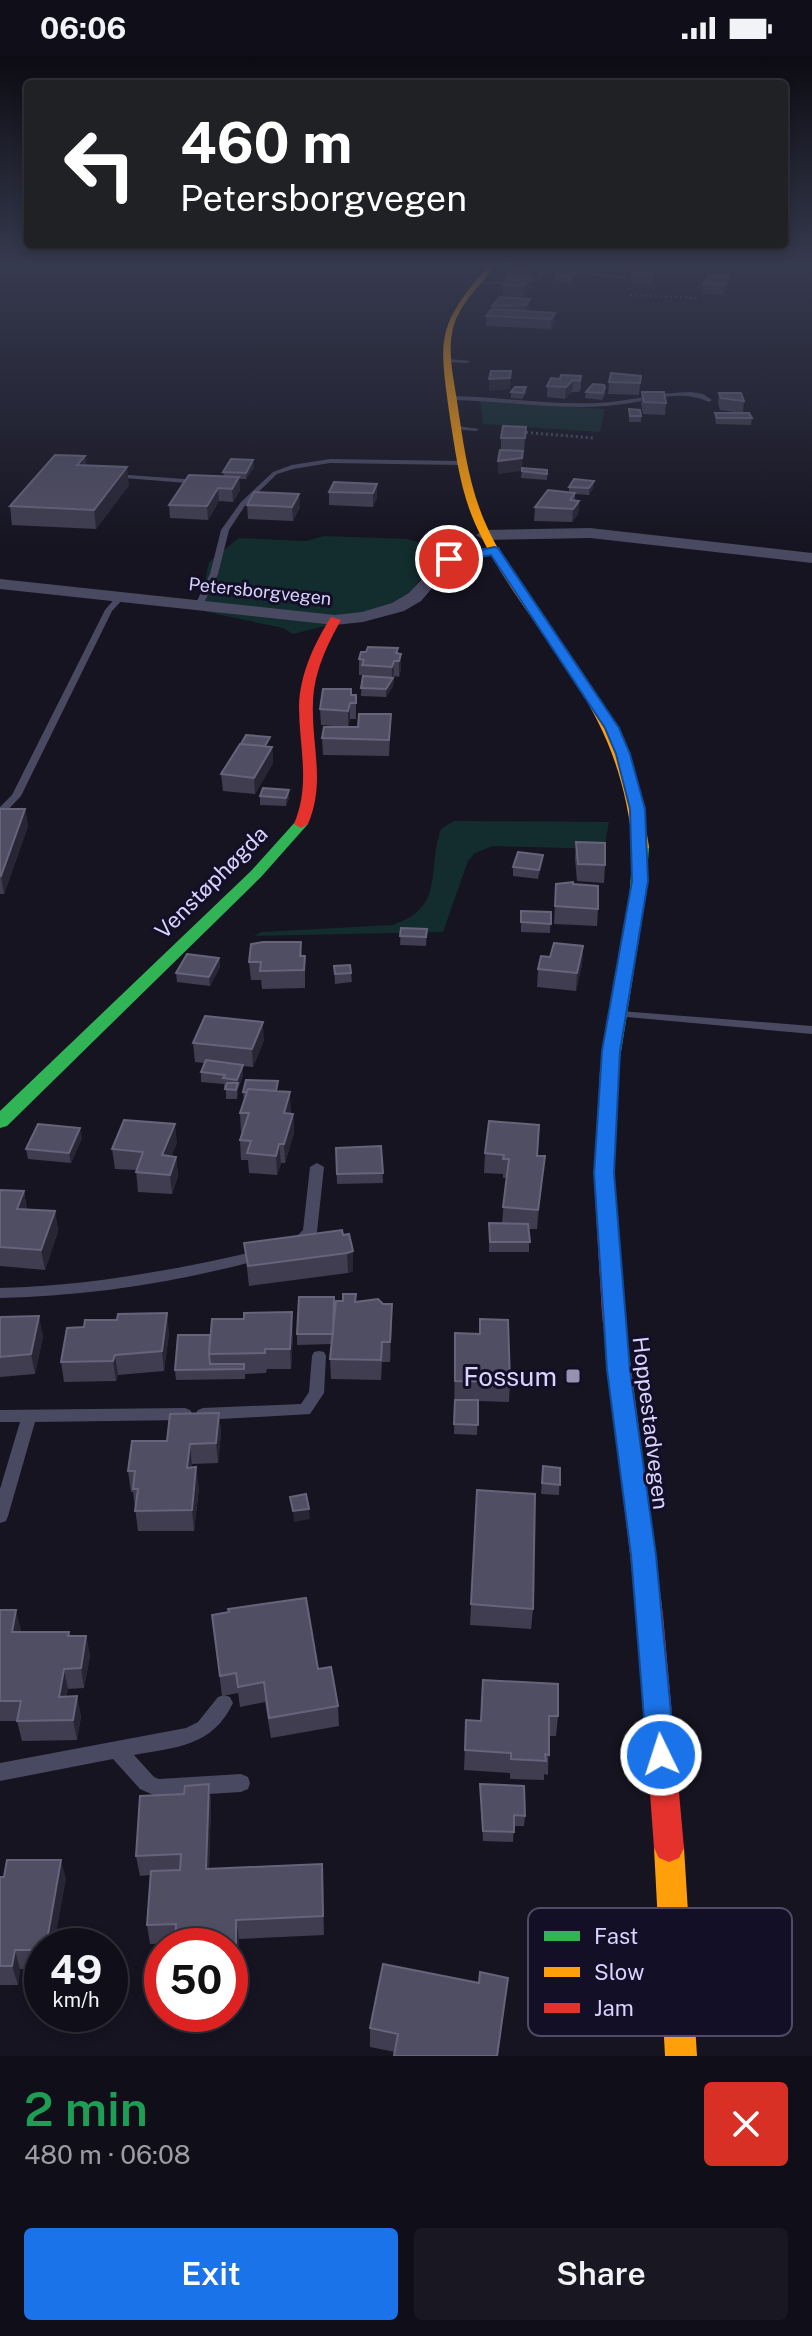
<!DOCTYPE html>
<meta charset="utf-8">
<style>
:root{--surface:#100f19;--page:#191822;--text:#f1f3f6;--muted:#9c9ca2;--line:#302f38;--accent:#1a73e8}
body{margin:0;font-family:"Public Sans",sans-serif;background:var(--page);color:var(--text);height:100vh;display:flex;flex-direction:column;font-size:30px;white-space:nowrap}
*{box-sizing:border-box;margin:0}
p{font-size:26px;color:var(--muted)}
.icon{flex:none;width:44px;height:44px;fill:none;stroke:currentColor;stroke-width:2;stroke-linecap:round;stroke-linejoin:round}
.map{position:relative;height:2000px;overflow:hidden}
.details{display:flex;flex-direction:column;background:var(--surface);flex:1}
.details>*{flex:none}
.banner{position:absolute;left:24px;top:24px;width:764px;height:168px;border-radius:8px;box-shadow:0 4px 12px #0003,0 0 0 2px var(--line);background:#202124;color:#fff;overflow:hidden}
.speed{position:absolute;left:24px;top:1872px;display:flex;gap:16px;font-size:40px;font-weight:700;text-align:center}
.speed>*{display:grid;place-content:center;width:104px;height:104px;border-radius:50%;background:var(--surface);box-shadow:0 4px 12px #0003,0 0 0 2px var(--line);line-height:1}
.speed small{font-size:20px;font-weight:400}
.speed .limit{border:12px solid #d22;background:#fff;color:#111}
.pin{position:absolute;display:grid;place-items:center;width:68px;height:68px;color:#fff;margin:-34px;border:4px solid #fff;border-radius:50%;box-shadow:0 2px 8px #0007}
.me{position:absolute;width:88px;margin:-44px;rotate:356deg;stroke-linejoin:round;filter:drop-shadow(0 0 6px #0008)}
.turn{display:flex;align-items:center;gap:28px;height:168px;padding:0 24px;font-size:36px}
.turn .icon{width:104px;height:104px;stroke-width:2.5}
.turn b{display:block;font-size:56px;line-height:68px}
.round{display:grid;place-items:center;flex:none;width:84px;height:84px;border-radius:8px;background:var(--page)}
.summary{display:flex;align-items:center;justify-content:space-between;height:136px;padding:0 24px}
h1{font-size:48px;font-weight:600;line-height:60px;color:#1e9e55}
.cta{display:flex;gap:16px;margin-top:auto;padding:16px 24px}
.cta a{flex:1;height:92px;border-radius:8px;background:var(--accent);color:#fff;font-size:32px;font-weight:600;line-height:92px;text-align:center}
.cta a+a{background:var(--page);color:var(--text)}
.status{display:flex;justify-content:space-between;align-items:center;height:56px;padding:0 40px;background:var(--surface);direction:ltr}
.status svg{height:22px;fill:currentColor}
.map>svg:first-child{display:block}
.green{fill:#132c2d}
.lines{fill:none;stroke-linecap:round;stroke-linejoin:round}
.path-far1{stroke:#44505f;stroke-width:2;stroke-dasharray:2 3;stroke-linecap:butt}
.path{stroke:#44505f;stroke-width:3;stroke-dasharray:2 3;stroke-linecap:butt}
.lane{fill:#4a4962;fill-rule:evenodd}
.street{fill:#4a4962;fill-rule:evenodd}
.fast{fill:#30b455;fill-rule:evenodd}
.slow{fill:#ff9f0a;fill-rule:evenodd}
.jam{fill:#e5322d;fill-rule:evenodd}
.wall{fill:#403d50}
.shaded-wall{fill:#282635}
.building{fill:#504e63;stroke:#66637b;stroke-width:2}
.route{fill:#1a73e8;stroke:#114b97;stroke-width:2}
.poi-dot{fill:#9591b1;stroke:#130f26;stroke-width:3}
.labels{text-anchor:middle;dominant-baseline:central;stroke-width:6;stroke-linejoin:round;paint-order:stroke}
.far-street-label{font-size:18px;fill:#d9d4ff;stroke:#130f26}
.street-label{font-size:22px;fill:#d9d4ff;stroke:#130f26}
.near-poi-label{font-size:26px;fill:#d9d4ff;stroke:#130f26;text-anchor:end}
.key{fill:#130f26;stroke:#4e4a67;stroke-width:2}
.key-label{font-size:22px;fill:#d9d4ff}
</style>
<div class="status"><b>06:06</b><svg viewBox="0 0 49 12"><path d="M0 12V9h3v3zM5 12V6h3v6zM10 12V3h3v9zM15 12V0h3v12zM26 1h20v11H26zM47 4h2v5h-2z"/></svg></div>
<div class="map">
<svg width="812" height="2000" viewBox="0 0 812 2000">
<rect width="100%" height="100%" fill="#161421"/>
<path class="green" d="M480 344 605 353 600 376 483 368Z
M324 480 406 483 423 487 434 503 408 540 369 559 293 578 283 572 207 556 200 551 209 506 239 482 306 485Z
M454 765 609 766 604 793 493 790 475 797 468 805 443 876 254 880 261 876 392 869C446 852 426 816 441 773Z"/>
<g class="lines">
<path class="path-far1" d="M792 208 812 209
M630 239 697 242"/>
<path class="path" d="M521 376 593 382"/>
<path class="lane" d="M492 210 626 220 628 221 626 222 543 216V219L528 229 476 227 478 225 527 227 539 218 538 216 490 212Z
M449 303 470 305 467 307 447 306Z
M691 336 703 338 712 344 709 346C683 334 658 342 631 347 573 357 512 345 453 344L450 342 453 340C501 341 549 349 597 347 629 346 659 336 691 336Z
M457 370 479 373 476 375 455 373Z
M330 403 461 405 464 407 461 409 330 407 293 413 277 418 246 448 229 474 218 518 203 549 196 551 195 549 210 518 221 474 241 446 273 416 292 409Z
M114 418 199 424 202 426 199 428 112 421 111 420Z
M118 539 125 541 112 555 21 740 3 759 0 760V751L12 739 105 554Z
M620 955 812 970V978L616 960 614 958 616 956Z
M317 1107 324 1111 317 1176C312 1184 302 1193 292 1190L290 1187 303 1174 310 1111Z
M261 1194 266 1196 268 1199 266 1202C179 1226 90 1240 0 1242V1232C89 1230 174 1214 261 1194Z
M319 1295 324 1296 326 1300 324 1337 310 1358 203 1364 198 1362 195 1358 198 1354 203 1352 301 1348 309 1336 312 1300 314 1296Z
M185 1352 190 1354 193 1358 190 1362 185 1364 35 1366 8 1460 6 1465 0 1467V1433L20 1366H0V1354Z
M224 1639 230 1641 233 1647C212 1691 176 1691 134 1699L154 1721 159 1723 241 1718 248 1721 250 1727 248 1733 241 1736 158 1741 140 1733 113 1703 0 1725V1707L186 1672 198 1666 218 1641Z"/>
<path class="street" d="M590 472 812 497V507L590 482 484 484 476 479 484 474Z
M494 490 500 492V498L454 507 421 545 404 555 363 566 335 569 0 533V523L335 559 362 556 392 547 409 537 443 500Z"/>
<path class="fast" d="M301 764 308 768 261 821 7 1070 0 1072V1055L251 815 296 765Z
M641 786 649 791 645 845 618 1015 614 1122 604 1128 594 1122 600 1015 629 845 633 791Z"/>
<path class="slow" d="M490 208H497C484 225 466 241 457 261 445 287 453 318 457 345 463 385 468 426 484 464 515 537 575 593 611 664 632 705 642 745 649 791L646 794H636L633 791C628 745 618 705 597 664 564 597 510 542 478 474 461 439 456 400 450 362 439 282 435 271 490 208Z
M669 1778 679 1782 684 1792 697 2000H665L654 1792 659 1782Z"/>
<path class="jam" d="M331 561 341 564C327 589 314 616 313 646 311 689 326 726 308 768L301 772 294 768C311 728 299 691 299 650 300 618 314 588 331 561Z
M604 1116 614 1122 624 1258 663 1559 684 1792 679 1802 669 1806 659 1802 654 1792 637 1559 602 1258 594 1122Z"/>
</g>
<path class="wall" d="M577 214 576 219 571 227 554 226 555 220Z
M533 215 532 220 531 222V232L524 241 503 239V229L506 226V221Z
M654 215 652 229 631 228 632 218Z
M729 220 728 230 723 239 702 238 703 228Z
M530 243 529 255 555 257V268L551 273 486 270V260L492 253V250Z
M581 320V332L579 336H572L565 343 547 341V330L560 323Z
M641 320 639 339 608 338 609 326Z
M526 331V337L522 343 511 342V336Z
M605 332V338L602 344 585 342 586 336Z
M642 336 666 347 665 359 643 358 641 348Z
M719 337 744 345 743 357 752 362 751 369 716 368 715 363V357H741L720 354 718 347Z
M629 353 641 360V366H629Z
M526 371 524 395 501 394V382Z
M85 400 86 409 129 429 96 473 12 469 10 450Z
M498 405 522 412 547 414V424L521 422 522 414 498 418Z
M254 411 246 423H239L240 434 233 446 219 445 208 464 170 462 169 449 224 420 223 416Z
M594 425 593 432 589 439 575 438V444L579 445 578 458 572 466 534 465 535 451 569 437V431Z
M377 428V441L373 451 329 449V436Z
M247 449 300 451 293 465 248 463Z
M398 592V597L401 598V613L399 621 394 620 393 630 386 641 361 640 362 619H359V603L366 596Z
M351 639H356V663H350L348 671 321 669 320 653Z
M391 658 389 700 323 699 322 682Z
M271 690 270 691H272L273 707 255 738 223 735 221 718Z
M260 740 289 742 286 750 260 749Z
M0 753H25L28 770 4 838H0Z
M576 786 605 809 604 827 577 825 575 803Z
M543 799 542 808 538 823 513 820V811Z
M556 828H573L598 853 597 870 554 868Z
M521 855 551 856 550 877 521 876Z
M401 872 427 873 426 890 400 889Z
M301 886 302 900H305V932L262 933 261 924H251L249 906Z
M583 890 582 908 576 935 537 931 538 913 550 901Z
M219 902 220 911 210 930 177 926 176 917Z
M334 910 351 917 352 926 335 928Z
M264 984 253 1011 243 1010V1019L238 1033 237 1043H226V1032H224V1028L201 1026V1016L204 1007 195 1006 193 987Z
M279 1035 291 1055V1057L293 1058 294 1077 285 1107H281L277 1119 249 1117 248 1104H241L240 1084 243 1076H241L240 1057 244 1044 243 1036Z
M82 1082 71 1107 28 1103 26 1093Z
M177 1087 171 1100 176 1101 178 1120 172 1138 138 1136 136 1114 115 1113 112 1093Z
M381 1090 383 1127 337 1128 336 1092Z
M485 1097 545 1100 537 1173H529V1196H489V1167H502L506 1122H503V1118L484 1117Z
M0 1134 24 1135 27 1154 55 1155 58 1175 45 1214 0 1210Z
M343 1179 353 1195V1215L348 1217 249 1230 244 1187Z
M356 1246 392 1268 390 1306H382L381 1324 331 1323 330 1303 332 1288 297 1289V1278Z
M0 1261 43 1280 35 1318 0 1321Z
M293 1276 291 1313H267L266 1317 245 1318V1323L176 1324 175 1314 210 1279Z
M169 1277 164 1315 118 1319 116 1325 64 1326 61 1306Z
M455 1277 510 1326 509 1346 478 1345 477 1379 454 1378Z
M219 1357 221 1377 218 1407 192 1408V1412L199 1432 194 1475H138L133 1436H131L128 1415Z
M543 1410 560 1412 559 1439 541 1438Z
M477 1434 533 1553 531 1573 470 1569Z
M0 1554 21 1574 20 1576H69L70 1580H86L90 1600 84 1632 68 1633 66 1641 81 1660 77 1684 22 1685 17 1665H0Z
M212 1559 318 1613 338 1650 339 1670 271 1682 265 1646 240 1651 238 1637 222 1640Z
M483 1624 558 1660 556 1680H549L548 1719 544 1718V1724L510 1723V1717L464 1714 466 1664 481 1665Z
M209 1728 211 1748 209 1813 322 1808 324 1879 239 1883 238 1910H230V1890L175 1887 150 1888 147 1869 150 1819 140 1820 136 1800 184 1738Z
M480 1728 525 1760 524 1770H514L513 1786 483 1785Z
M0 1821 66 1823 42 1890V1913H20L18 1929H0Z
M542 1889 582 1897 578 1938 537 1930Z
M508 1922 498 2000H394L395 1996 370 1991V1972L479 1927Z"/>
<path class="shaded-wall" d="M577 214 576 219 571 227V222Z
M729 220 728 230 723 239 724 229Z
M531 222V232L524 241V230Z
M530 243V254L526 259V249Z
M555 257V268L551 273V263Z
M511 315 510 333 489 335V323Z
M573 324 572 336 565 343 566 331Z
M523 395 522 415 498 418V405Z
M85 400 87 418 77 409Z
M253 404 254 411 246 423V417Z
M127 411 129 429 96 473 94 454Z
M239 421 240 434 233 446 232 433Z
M594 425 593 432 589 439V432Z
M377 428V441L373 451V437Z
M218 432 219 445 208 464 207 450Z
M299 438 300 451 293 465 292 451Z
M579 445 578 458 572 466 573 453Z
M401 598V613L399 621V605Z
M394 605 393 630 386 641V633L392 624V611Z
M350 647V663L348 671V655Z
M272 691 273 707 255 738 254 722Z
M289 734V742L286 750V742Z
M25 753 28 770 4 838 1 820Z
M543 799 542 808 538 823 539 814Z
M583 890 582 908 576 935 577 917Z
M219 902 220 911 210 930 209 921Z
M263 966 264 984 253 1011 252 993Z
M243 1009V1019L238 1033 237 1043V1024Z
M290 1036 291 1055 285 1076 284 1057Z
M293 1058 294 1077 285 1107 284 1088Z
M175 1068 177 1087 164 1119 162 1099Z
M80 1072 82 1082 71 1107 69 1097Z
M279 1088 281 1107 277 1119 276 1100Z
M545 1100 543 1119 537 1173 538 1154Z
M176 1101 178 1120 172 1138 170 1119Z
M24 1135 27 1155 17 1153Z
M55 1155 58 1175 45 1214 41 1194Z
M353 1195V1215L348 1217 347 1197Z
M392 1248V1268L390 1306V1286Z
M292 1256 293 1276 291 1313 290 1293Z
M167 1257 169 1277 164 1315 162 1295Z
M39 1260 43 1280 35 1318 31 1298Z
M115 1299 118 1319 116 1325 113 1305Z
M219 1357 221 1377 218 1407 216 1387Z
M190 1388 192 1408 190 1432 187 1412Z
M196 1411 199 1432 194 1475 192 1454Z
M309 1453 310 1463 294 1466 293 1455Z
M16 1554 21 1574 16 1596 12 1576Z
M86 1580 90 1600 84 1632 81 1612Z
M64 1613 68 1633 63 1661 59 1641Z
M77 1640 81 1660 77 1684 73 1664Z
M209 1728 211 1748 208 1832 206 1813Z
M61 1804 66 1823 54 1890H46Z
M236 1864 239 1883 238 1910 236 1891Z
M15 1894 20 1913 18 1929 12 1910Z"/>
<path class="building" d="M560 213 577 214 571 222 555 220Z
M514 214 533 215 527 222 506 221Z
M634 214 654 215 653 219 632 218Z
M708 219 729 220 724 229 703 228Z
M510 221 531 222 524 230 503 229Z
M500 241 530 243 526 249 492 250Z
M492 253 555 257 551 263 486 260Z
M491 315H511L510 322 489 323Z
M611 317 641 320 640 327 609 326Z
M561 319 581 320 580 325 573 324 566 331 547 330 551 322 560 323Z
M593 328 604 329 605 332 602 337 586 336Z
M515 331H526L523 337 511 336Z
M642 336H664L666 347 644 346Z
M719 337H741L744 345 721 342Z
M629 353 640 354 641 360H630Z
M715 357H749L752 362H717Z
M503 370 526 371 525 382H501Z
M500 394 523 395 522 402 498 405Z
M55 399 85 400 77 409 127 411 94 454 10 450Z
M231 403 253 404 246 417 223 416Z
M522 412 547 414V418L522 415Z
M189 419 239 421 232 433 218 432 207 450 169 449Z
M574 423 594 425 589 432 569 431Z
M334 426 377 428 373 437 329 436Z
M548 434 575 437 570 444 579 445 573 453 535 451Z
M254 436 299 438 292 451 247 449Z
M368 591 398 592 396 597 401 598 399 605H394L392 611 362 609 364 604 359 603 361 596H366Z
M363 620 393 622 386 633 361 632Z
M323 633H351V639H356V647H350L348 655 320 653Z
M359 658H391L389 684 322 682 324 671H358Z
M246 679 270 681 265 690 241 688Z
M240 688 272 691 254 722 221 718Z
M263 732 289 734 286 742 260 740Z
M0 753H25L1 820H0Z
M576 786 605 787V809L578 808Z
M518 796 543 799 539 814 513 811Z
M573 826V828L598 830V853L555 850 556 828Z
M521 855 551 856V868L521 866Z
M401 872 427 873 426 881 400 880Z
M263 886H301L300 900H305L304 914 260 915 261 906H249L251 888Z
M554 887 583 890 577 917 538 913 541 900 550 901Z
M187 898 219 902 209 921 176 917Z
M350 909 351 917 335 918 334 910Z
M205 960 263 966 252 993 193 987Z
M206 1004 243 1009 237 1024 223 1022 225 1019 201 1016Z
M246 1024 278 1025 276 1035 248 1033 247 1036H243Z
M227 1027H238L236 1034 225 1033Z
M248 1033 290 1036 284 1057 293 1058 284 1088H279L276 1100 247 1097 251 1085 240 1084 249 1057H240Z
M124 1064 175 1068 162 1099 176 1101 170 1119 136 1116 143 1096 112 1093Z
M489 1065 539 1069 537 1100H545L538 1154 503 1151 509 1103H503L504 1099 485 1097Z
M38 1068 80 1072 69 1097 26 1093Z
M381 1090 383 1117 337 1118 336 1092Z
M0 1134 24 1135 17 1153 55 1155 41 1194 0 1191Z
M489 1167 528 1168 530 1186H490Z
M342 1174 343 1179 349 1178 353 1195 347 1197 248 1210 244 1187Z
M343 1238H356L355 1246 378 1243 383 1248H392L390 1286H382L381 1304 330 1303 336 1245H343Z
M299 1241H334L333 1278H297Z
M292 1256 290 1293H265V1297L209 1298 212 1263H244V1257Z
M167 1257 162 1295 115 1299 113 1305 61 1306 67 1272 84 1271 85 1264H117L118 1258Z
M39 1260 31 1298 0 1301V1261Z
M480 1263 508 1264 510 1326 455 1325V1277L480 1278Z
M178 1279H210L209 1298 210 1308H244V1313L175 1314Z
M455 1344H478V1369L454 1368Z
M219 1357 216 1387 190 1388 187 1412 196 1411 192 1454 135 1455 138 1433H133L135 1415H128L132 1385H167L170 1358Z
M543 1410 560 1412V1429L542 1427Z
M477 1434 535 1438 533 1553 471 1548Z
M306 1438 309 1453 293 1455 290 1441Z
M306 1542 318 1613 331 1611 338 1650 269 1662 264 1626 238 1631 236 1617 220 1620 212 1559 229 1556 228 1553Z
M0 1554H16L12 1576H69L68 1580H86L81 1612 64 1613 59 1641 77 1640 73 1664 17 1665 21 1645H0Z
M483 1624 558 1628V1660H549V1699L545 1698 546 1705 511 1703V1697L465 1694 466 1664 481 1665Z
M209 1728 206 1813 322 1808 323 1860 236 1864V1891L175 1890 176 1868 147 1869 151 1815 180 1814 181 1798 136 1800 140 1740 184 1738 185 1730Z
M480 1728 524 1730 525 1760 514 1759V1776L483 1775Z
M7 1804H61L46 1890H42V1894H15L12 1910H0V1821H4Z
M383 1908 479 1927 480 1916 508 1922 497 2000H394L398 1978 370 1972Z"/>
<linearGradient id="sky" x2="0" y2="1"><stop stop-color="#0c0b12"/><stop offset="0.43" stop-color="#363a4e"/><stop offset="1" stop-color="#363a4e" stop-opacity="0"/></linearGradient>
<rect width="812" height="488" fill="url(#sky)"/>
<path class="route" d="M494 491 498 492 619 672 630 698 645 753 648 825 620 995 614 1117 630 1314 656 1499 675 1699 671 1709 661 1712 651 1709 647 1699 631 1499 607 1314 594 1117 602 995 632 825 630 753 616 698 605 672 491 499 449 507 443 503Z"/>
<rect class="poi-dot" x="565" y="1312" width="16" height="16" rx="4"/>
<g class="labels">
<g class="far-street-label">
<text transform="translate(260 535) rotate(6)">Petersborgvegen</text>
</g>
<g class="street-label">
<text transform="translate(211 826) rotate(-45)">Venstøphøgda</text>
<text transform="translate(651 1367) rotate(83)">Hoppestadvegen</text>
</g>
<g class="near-poi-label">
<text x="557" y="1320">Fossum</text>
</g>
</g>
<rect x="528" y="1852" width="264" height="128" rx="12" class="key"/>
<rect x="544" y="1875" width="36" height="10" fill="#30b455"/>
<rect x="544" y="1911" width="36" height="10" fill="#ff9f0a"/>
<rect x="544" y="1947" width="36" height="10" fill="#e5322d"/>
<g class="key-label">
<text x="594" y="1888">Fast</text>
<text x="594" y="1924">Slow</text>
<text x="594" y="1960">Jam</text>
</g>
</svg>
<div class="speed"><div>49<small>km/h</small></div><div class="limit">50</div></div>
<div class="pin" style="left:449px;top:503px;background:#d93025"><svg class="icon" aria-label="arrive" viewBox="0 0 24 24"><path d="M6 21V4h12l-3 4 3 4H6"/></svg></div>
<svg class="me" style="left:661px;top:1699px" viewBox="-20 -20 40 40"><circle r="17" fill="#1a73e8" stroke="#fff" stroke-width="3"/><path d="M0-11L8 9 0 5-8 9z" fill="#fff"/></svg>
<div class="banner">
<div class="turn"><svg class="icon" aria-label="left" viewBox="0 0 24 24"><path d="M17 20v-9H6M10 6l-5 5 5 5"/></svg><div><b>460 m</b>Petersborgvegen</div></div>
</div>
</div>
<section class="details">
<div class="summary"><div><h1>2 min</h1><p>480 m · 06:08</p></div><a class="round" style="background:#d93025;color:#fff"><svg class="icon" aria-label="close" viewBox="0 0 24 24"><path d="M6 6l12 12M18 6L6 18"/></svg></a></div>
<div class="cta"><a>Exit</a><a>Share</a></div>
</section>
